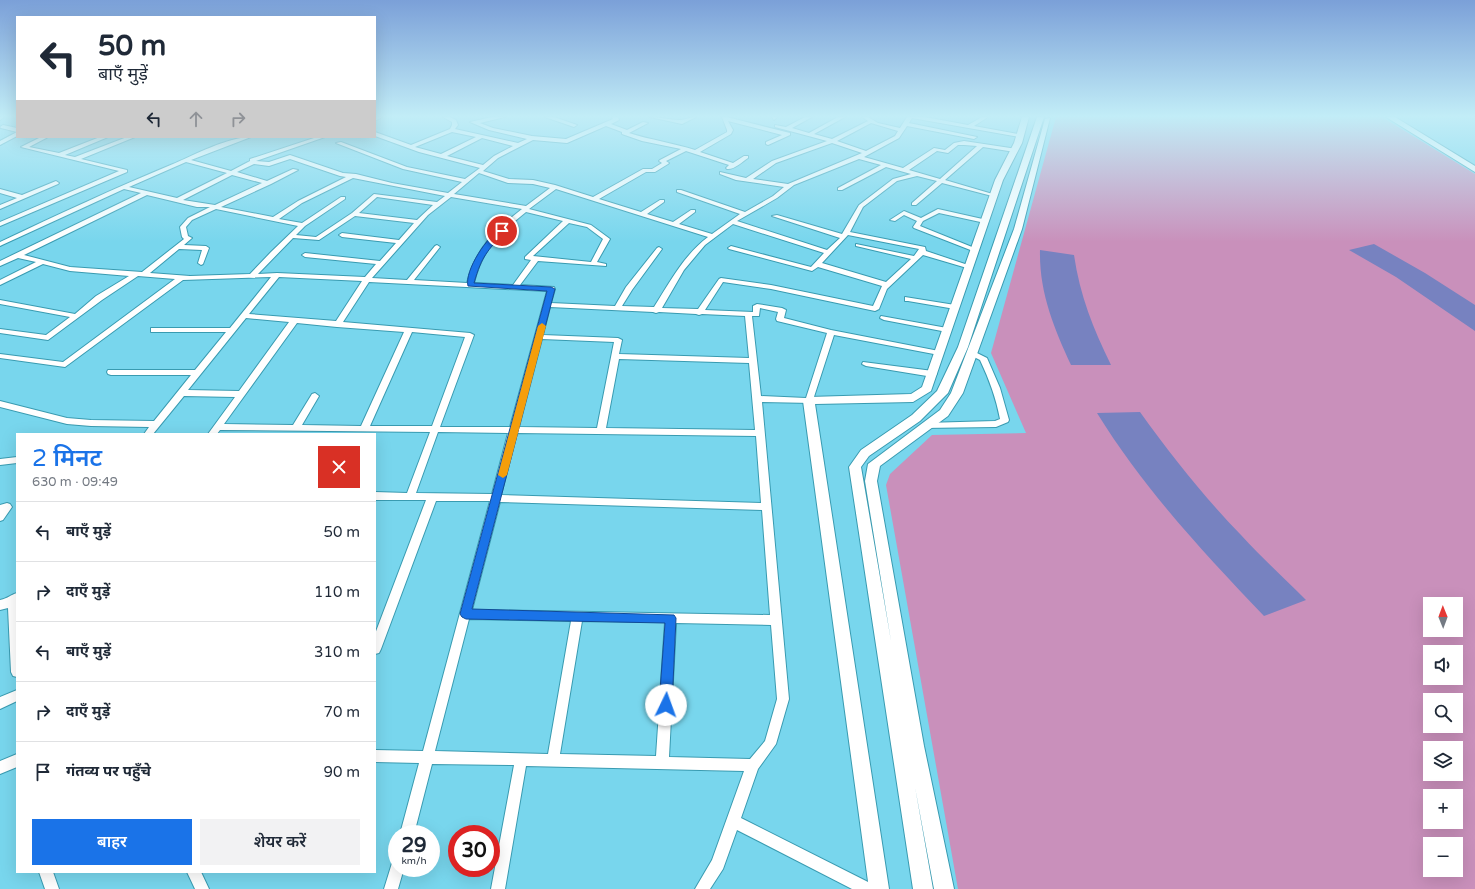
<!DOCTYPE html>
<html lang="hi">
<meta charset="utf-8">
<style>
:root{--surface:#fff;--page:#f2f2f3;--text:#1f2937;--muted:#747a83;--line:#e0e1e3;--accent:#1a73e8}
body{margin:0;font-family:"Varela Round","Noto Sans Devanagari",sans-serif;background:var(--page);color:var(--text);height:100vh;display:flex;flex-direction:column;font-size:15px;white-space:nowrap}
*{box-sizing:border-box;margin:0}
p{font-size:13px;color:var(--muted)}
.icon{flex:none;width:22px;height:22px;fill:none;stroke:currentColor;stroke-width:2;stroke-linecap:round;stroke-linejoin:round}
.map{position:relative;flex:1;overflow:hidden}
.details{position:absolute;left:16px;top:433px;width:360px;height:440px;display:flex;flex-direction:column;background:var(--surface);border-radius:0px;box-shadow:0 4px 16px #0002}
.details>*{flex:none}
.hud{position:absolute;left:16px;top:16px;width:360px;height:122px;border-radius:0px;box-shadow:0 4px 16px #0002;background:#fff;color:var(--text);overflow:hidden}
.needle{width:26px;rotate:359deg}
.tools{position:absolute;left:1423px;top:597px;display:grid;gap:8px}
.tools a{display:grid;place-items:center;width:40px;height:40px;border-radius:0px;background:var(--surface);box-shadow:0 4px 16px #0002;font-size:20px}
.speed{position:absolute;left:388px;top:825px;display:flex;gap:8px;font-size:20px;font-weight:700;text-align:center}
.speed>*{display:grid;place-content:center;width:52px;height:52px;border-radius:50%;background:var(--surface);box-shadow:0 4px 16px #0002;line-height:1}
.speed small{font-size:10px;font-weight:400}
.speed .limit{border:6px solid #d22;background:#fff;color:#111}
.pin{position:absolute;display:grid;place-items:center;width:34px;height:34px;color:#fff;margin:-17px;border:2px solid #fff;border-radius:50%;box-shadow:0 1px 4px #0007}
.me{position:absolute;width:44px;margin:-22px;rotate:3deg;stroke-linejoin:round;filter:drop-shadow(0 0 3px #0008)}
.turn{display:flex;align-items:center;gap:14px;height:84px;padding:0 16px;font-size:18px}
.turn .icon{width:52px;height:52px;stroke-width:2.5}
.turn b{display:block;font-size:28px;line-height:34px}
.lanes{display:flex;align-items:center;height:38px;padding:0 16px;background:#0003;justify-content:center;gap:20px;direction:ltr}
.lanes .off{opacity:.35}
.round{display:grid;place-items:center;flex:none;width:42px;height:42px;border-radius:0px;background:var(--page)}
.headline{display:flex;align-items:center;justify-content:space-between;height:68px;padding:0 16px}
h1{font-size:24px;font-weight:600;line-height:30px;color:var(--accent)}
.primary-button{display:flex;gap:8px;margin-top:auto;padding:8px 16px}
.primary-button a{flex:1;height:46px;border-radius:0px;background:var(--accent);color:#fff;font-size:16px;font-weight:600;line-height:46px;text-align:center}
.primary-button a+a{background:var(--page);color:var(--text)}
ul{padding:0;list-style:none}
li{display:flex;align-items:center;gap:12px;height:60px;padding:0 16px;border-top:1px solid var(--line)}
li div{flex:1}
li b{display:block;font-size:15px}
li em{font-style:normal}
.map>svg:first-child{display:block}
.green{fill:#c990bb;fill-rule:evenodd}
.water{fill:#7782c0}
.lines{fill:none;stroke-linecap:round;stroke-linejoin:round}
.minor-casing{stroke:#399bb1;stroke-width:2}
.tertiary-casing{stroke:#399bb1;stroke-width:2}
.secondary-casing{stroke:#399bb1;stroke-width:2}
.minor{fill:#fff;fill-rule:evenodd}
.tertiary{fill:#fff;fill-rule:evenodd}
.secondary{fill:#fff;fill-rule:evenodd}
.route{fill:#1a73e8;stroke:#114b97}
.slow{fill:#f59e0b}
</style>
<div class="map">
<svg width="1475" height="889" viewBox="0 0 1475 889">
<rect width="100%" height="100%" fill="#78d6ed"/>
<path class="green" d="M1056 117H1382L1475 174V889H958L886 485 890 474 932 435 1026 433 991 353ZM1430 604H1456V630H1430ZM1430 652H1456V678H1430ZM1430 700H1456V726H1430ZM1430 748H1456V774H1430ZM1430 796H1456V822H1430ZM1430 844H1456V870H1430Z"/>
<path class="water" d="M1374 244 1425 273 1475 305V331L1396 277 1349 250Z
M1040 250 1074 255C1080 296 1093 328 1111 365H1071C1054 328 1039 292 1040 250Z
M1140 412C1171 455 1204 497 1241 535 1262 558 1284 578 1306 600L1264 616C1203 552 1144 489 1097 413Z"/>
<g class="lines">
<g class="minor-casing">
<path id="minor" d="M0 117H4L0 120Z
M375 117H382L375 121Z
M443 117H450L456 120 458 125 455 129 518 143 527 139 489 130 470 122 492 117H505L480 123 493 128 532 136 566 139 613 119 612 117H618L619 120 611 124 627 130 643 122 648 123 629 133C651 140 673 143 695 150L727 132V130L722 117H727L790 133V135L768 145 766 144V142L782 135 728 121 733 130 731 134 700 152 733 163 744 156H748V158C742 162 734 170 727 169L726 168 729 165 686 151 666 161 669 163 668 164 655 172H646L599 199 641 212 660 200H664V202L647 214 673 222 691 210H695V212L679 224 712 234 740 214 677 192V190H681L745 212 773 196 784 187 736 180 720 174V172L746 178 772 161 827 141 775 127V125L786 127 805 117H812L792 128 809 133 838 117H845L814 134 832 139 868 121 862 117H868L878 123 900 128 907 117H925L968 125 982 117H988L974 126 1023 135 1020 137 912 118 909 123 977 137 974 139 907 126 899 138 864 157 903 168 934 148 945 150 954 143 964 141 1017 149 1018 150 1015 152 983 147 945 180 996 195V197L942 183 916 205H912V203L937 181 917 176 897 181 863 207 850 232 925 247 926 251 971 266V268H967L923 255 887 289 879 309 875 311 771 289 723 282 705 310 753 312V306L757 304 782 308 786 310 784 318 831 330 939 351 943 353 939 355 834 335 812 403 762 402 789 699 776 744 758 769 741 818 872 884 874 889H852L737 830 723 869 710 889H695L712 860 744 771 526 766 505 889H491L514 765 432 764 414 834H400L419 763 375 762V750L423 751 490 501H436L381 649 379 653 375 654V634L426 500H375V492L407 493 430 432 220 430 217 434H208L235 397 184 396 153 434H144L149 427 91 426 67 424 0 407V401L67 418 91 420 154 421 191 375H111L108 374 107 372 108 370H195L226 332H151V328H230L271 277 183 280 65 367 0 358V354L63 362 175 279 138 276 102 300 48 340 0 333V329L46 335 70 317 0 304V300L75 314 96 296 129 276 70 271 43 264 0 285V280L36 262 18 258 0 266V261L141 193 124 189 2 245 0 246V242C57 215 115 188 173 164 194 155 228 137 251 137L191 160 231 171 250 161V159L317 137H325L256 161 269 162 290 155 343 173 356 174 392 183 448 193 462 182 403 169 336 143 341 142 407 167 465 179 480 168 419 152 375 136V132L411 145 450 129 452 125V122ZM871 123 898 131 895 136 866 151 837 141ZM606 126 622 132V134L642 141 681 149 660 160 659 161 662 163 652 169H643L593 197 555 185 533 180 509 179 483 171 498 158 533 140 567 143ZM452 132 476 137 441 154 415 147ZM482 138 513 146 494 156 483 165 447 156ZM832 143 862 153 788 184 753 179 776 163ZM958 145H964L977 146 940 179 909 170 937 151 948 153ZM290 159 340 176 346 177 298 201 273 217 221 207 271 184 298 170 293 169 267 181 237 172 254 164 269 166ZM859 159 881 165 838 188V190H842L886 167 911 174 893 179 859 205 842 234 777 215 772 216 840 238 827 250 737 221 777 198 794 185ZM186 162 227 173 177 198 129 187ZM479 173 508 183 533 184 550 188 526 206 454 194ZM232 175 262 183 215 205 183 200ZM353 178 445 196 437 202 374 194 352 213 316 237 296 235 305 226 345 199V197H341L302 223 279 219 302 203ZM556 189 708 237C684 255 670 282 654 307L622 306 632 290 662 249 659 247 657 248 626 287 615 306 551 303 555 289 554 287 520 285 538 261 606 266V264L597 262 610 239 591 225 529 209ZM147 195 197 207H210L188 218 180 227 182 237 184 239 142 272 70 267 24 255ZM377 197 433 205 417 220 359 213ZM451 197 522 209C495 230 476 248 467 283L414 280 440 247 437 245 435 246 407 280 372 278 428 215ZM216 209 298 226 271 252 250 274 190 276 150 273 179 249 202 250 198 263 201 265 203 264 209 248 206 246 184 245 192 238 188 236 186 227 192 220ZM526 212 563 221 525 257V259L531 260 513 285 474 283C482 249 499 234 526 212ZM355 216 414 223 399 240 342 233 339 235 342 237 396 243 380 261 305 253 302 255 305 257 376 264 365 277 277 273 258 274 293 238 319 240ZM569 223 587 227 603 239 591 262 533 256ZM733 224 824 253 811 267 731 246 728 248 729 249 812 271 818 267 882 286 873 306 771 285 721 278 719 279 698 309 662 308 684 270 705 245ZM848 235 919 249 914 256 856 244V246L911 259 886 282 822 263ZM279 277 362 281 336 321 249 314ZM369 282 547 291 510 427H440L474 335 470 333 343 322ZM550 307 653 312 656 313 659 312 696 314 699 315 702 314 745 316 749 358 619 354 622 340 618 338 543 335ZM760 308 778 312 776 319 777 321 827 333 806 398 761 396 752 316H759ZM246 318 289 322 239 391 188 390ZM297 323 337 327 404 332 361 426 302 425 319 396 315 393 312 394 293 425 224 424ZM412 332 465 337 432 426H370ZM542 339 614 342 597 428 519 427ZM619 359 749 363 755 430 606 428ZM438 432 508 433 492 494 416 493ZM517 433 756 436 761 503 501 495ZM500 502 762 510 770 615 472 610ZM469 619 571 621 548 754 435 751ZM582 621 665 622 656 756 560 754ZM676 623 771 625 777 699 765 741 750 759 669 757Z
M545 117H554L577 125 574 127Z
M650 117C660 117 670 120 680 120 685 120 690 117 696 117L682 124Z
M772 117H777L774 120Z
M3 125 17 128V132L1 128 0 127Z
M17 132V136L0 145V141Z
M41 137H48L29 147 59 153 100 137H108L65 155 75 157 127 137H135L81 159 127 170V172L0 226V222L119 171 21 147Z
M56 181 59 183 58 184 0 209V205L17 198 0 193V189L22 195Z
M938 209 987 220V222L985 223 939 213 923 221 920 226 977 249V251H973L914 228 913 227 917 221 904 215 895 221 890 220 904 211 921 218Z
M905 297 955 305 959 307 955 309 908 301H905Z
M881 316 947 328 951 330 947 332 884 320 880 318Z
M969 352H975L987 358 1000 388 1009 420 1008 422 996 427 922 428 921 426 922 424 925 423 995 421 1000 419C996 398 989 379 980 360L968 354Z
M863 362 933 371 937 374 933 377 866 366 862 364Z
M17 457V463L0 465V459Z
M7 503 10 504 12 507 3 520 0 521V505Z
M17 593V677L13 676 11 672 8 608 0 610V600C9 598 10 595 17 593Z
M17 690V701L0 709V697Z
M17 754V767L0 774V761Z
M397 861V868H404L398 889H384L392 863Z
M39 872H53L59 889H45Z
M187 872H201L209 889H195Z"/>
</g>
<g class="tertiary-casing">
<path id="tertiary" d="M1022 117H1029L1022 143 1003 180 931 391 913 402 815 404 889 889H869L803 401 809 397 911 394 922 387 995 180 1014 143Z
M1037 117H1044L968 347 948 393 920 421 869 456 861 467 891 641 865 481 868 464 940 410 951 393 1014 229 1045 119 1050 118 1022 229 963 393 948 416 880 466 877 481 924 746 954 889H934L915 787 933 889H913L849 467 861 450 912 415 937 391 958 347Z"/>
</g>
<g class="secondary-casing">
<path id="secondary" d="M1386 117H1395L1475 166V172Z"/>
</g>
<use href="#minor" class="minor"/>
<use href="#tertiary" class="tertiary"/>
<use href="#secondary" class="secondary"/>
</g>
<linearGradient id="sky" x2="0" y2="1"><stop stop-color="#7ba0d8"/><stop offset="0.48" stop-color="#c2edf7"/><stop offset="1" stop-color="#c2edf7" stop-opacity="0"/></linearGradient>
<rect width="1475" height="242" fill="url(#sky)"/>
<path class="route" d="M502 229 505 231C487 252 482 255 474 283L551 287 555 289 472 609 674 615 676 618 672 705 670 709 666 711 661 709 659 705 665 623 466 619 462 617 460 614 547 291 468 286C464 271 488 234 502 229Z"/>
<path class="slow" d="M542 323 546 326 507 475 503 478 498 475 538 326Z"/>
</svg>
<div class="tools">
<a><svg class="needle" viewBox="-14 -14 28 28"><path d="M0-13l5 13h-10z" fill="#e53935"/><path d="M0 13l5-13h-10z" fill="#747a83"/></svg></a>
<a><svg class="icon" aria-label="sound" viewBox="0 0 24 24"><path d="M4 9h4l5-4v14l-5-4H4zM17 9q2 3 0 6"/></svg></a>
<a><svg class="icon" aria-label="search" viewBox="0 0 24 24"><circle cx="10" cy="10" r="6"/><path d="M15 15l6 6"/></svg></a>
<a><svg class="icon" aria-label="layers" viewBox="0 0 24 24"><path d="M12 4l9 5-9 5-9-5zM3 14l9 5 9-5"/></svg></a>
<a>+</a>
<a>−</a>
</div>
<div class="speed"><div>29<small>km/h</small></div><div class="limit">30</div></div>
<div class="pin" style="left:502px;top:231px;background:#d93025"><svg class="icon" aria-label="arrive" viewBox="0 0 24 24"><path d="M6 21V4h12l-3 4 3 4H6"/></svg></div>
<svg class="me" style="left:666px;top:705px" viewBox="-20 -20 40 40"><circle r="19" fill="#fff"/><path d="M0-13L10 11 0 6-10 11z" fill="#1a73e8"/></svg>
<div class="hud">
<div class="turn"><svg class="icon" aria-label="left" viewBox="0 0 24 24"><path d="M17 20v-9H6M10 6l-5 5 5 5"/></svg><div><b>50 m</b>बाएँ मुड़ें</div></div>
<div class="lanes"><svg class="icon" aria-label="left" viewBox="0 0 24 24"><path d="M17 20v-9H6M10 6l-5 5 5 5"/></svg><svg class="icon off" aria-label="ahead" viewBox="0 0 24 24"><path d="M12 20V5M6 11l6-6 6 6"/></svg><svg class="icon off" aria-label="right" viewBox="0 0 24 24"><path d="M7 20v-9h11M14 6l5 5-5 5"/></svg></div>
</div>
<section class="details">
<div class="headline"><div><h1>2 मिनट</h1><p>630 m · 09:49</p></div><a class="round" style="background:#d93025;color:#fff"><svg class="icon" aria-label="close" viewBox="0 0 24 24"><path d="M6 6l12 12M18 6L6 18"/></svg></a></div>
<ul>
<li><svg class="icon" aria-label="left" viewBox="0 0 24 24"><path d="M17 20v-9H6M10 6l-5 5 5 5"/></svg><div><b>बाएँ मुड़ें</b></div><em>50 m</em></li>
<li><svg class="icon" aria-label="right" viewBox="0 0 24 24"><path d="M7 20v-9h11M14 6l5 5-5 5"/></svg><div><b>दाएँ मुड़ें</b></div><em>110 m</em></li>
<li><svg class="icon" aria-label="left" viewBox="0 0 24 24"><path d="M17 20v-9H6M10 6l-5 5 5 5"/></svg><div><b>बाएँ मुड़ें</b></div><em>310 m</em></li>
<li><svg class="icon" aria-label="right" viewBox="0 0 24 24"><path d="M7 20v-9h11M14 6l5 5-5 5"/></svg><div><b>दाएँ मुड़ें</b></div><em>70 m</em></li>
<li><svg class="icon" aria-label="arrive" viewBox="0 0 24 24"><path d="M6 21V4h12l-3 4 3 4H6"/></svg><div><b>गंतव्य पर पहुँचे</b></div><em>90 m</em></li>
</ul>
<div class="primary-button"><a>बाहर</a><a>शेयर करें</a></div>
</section>
</div>
